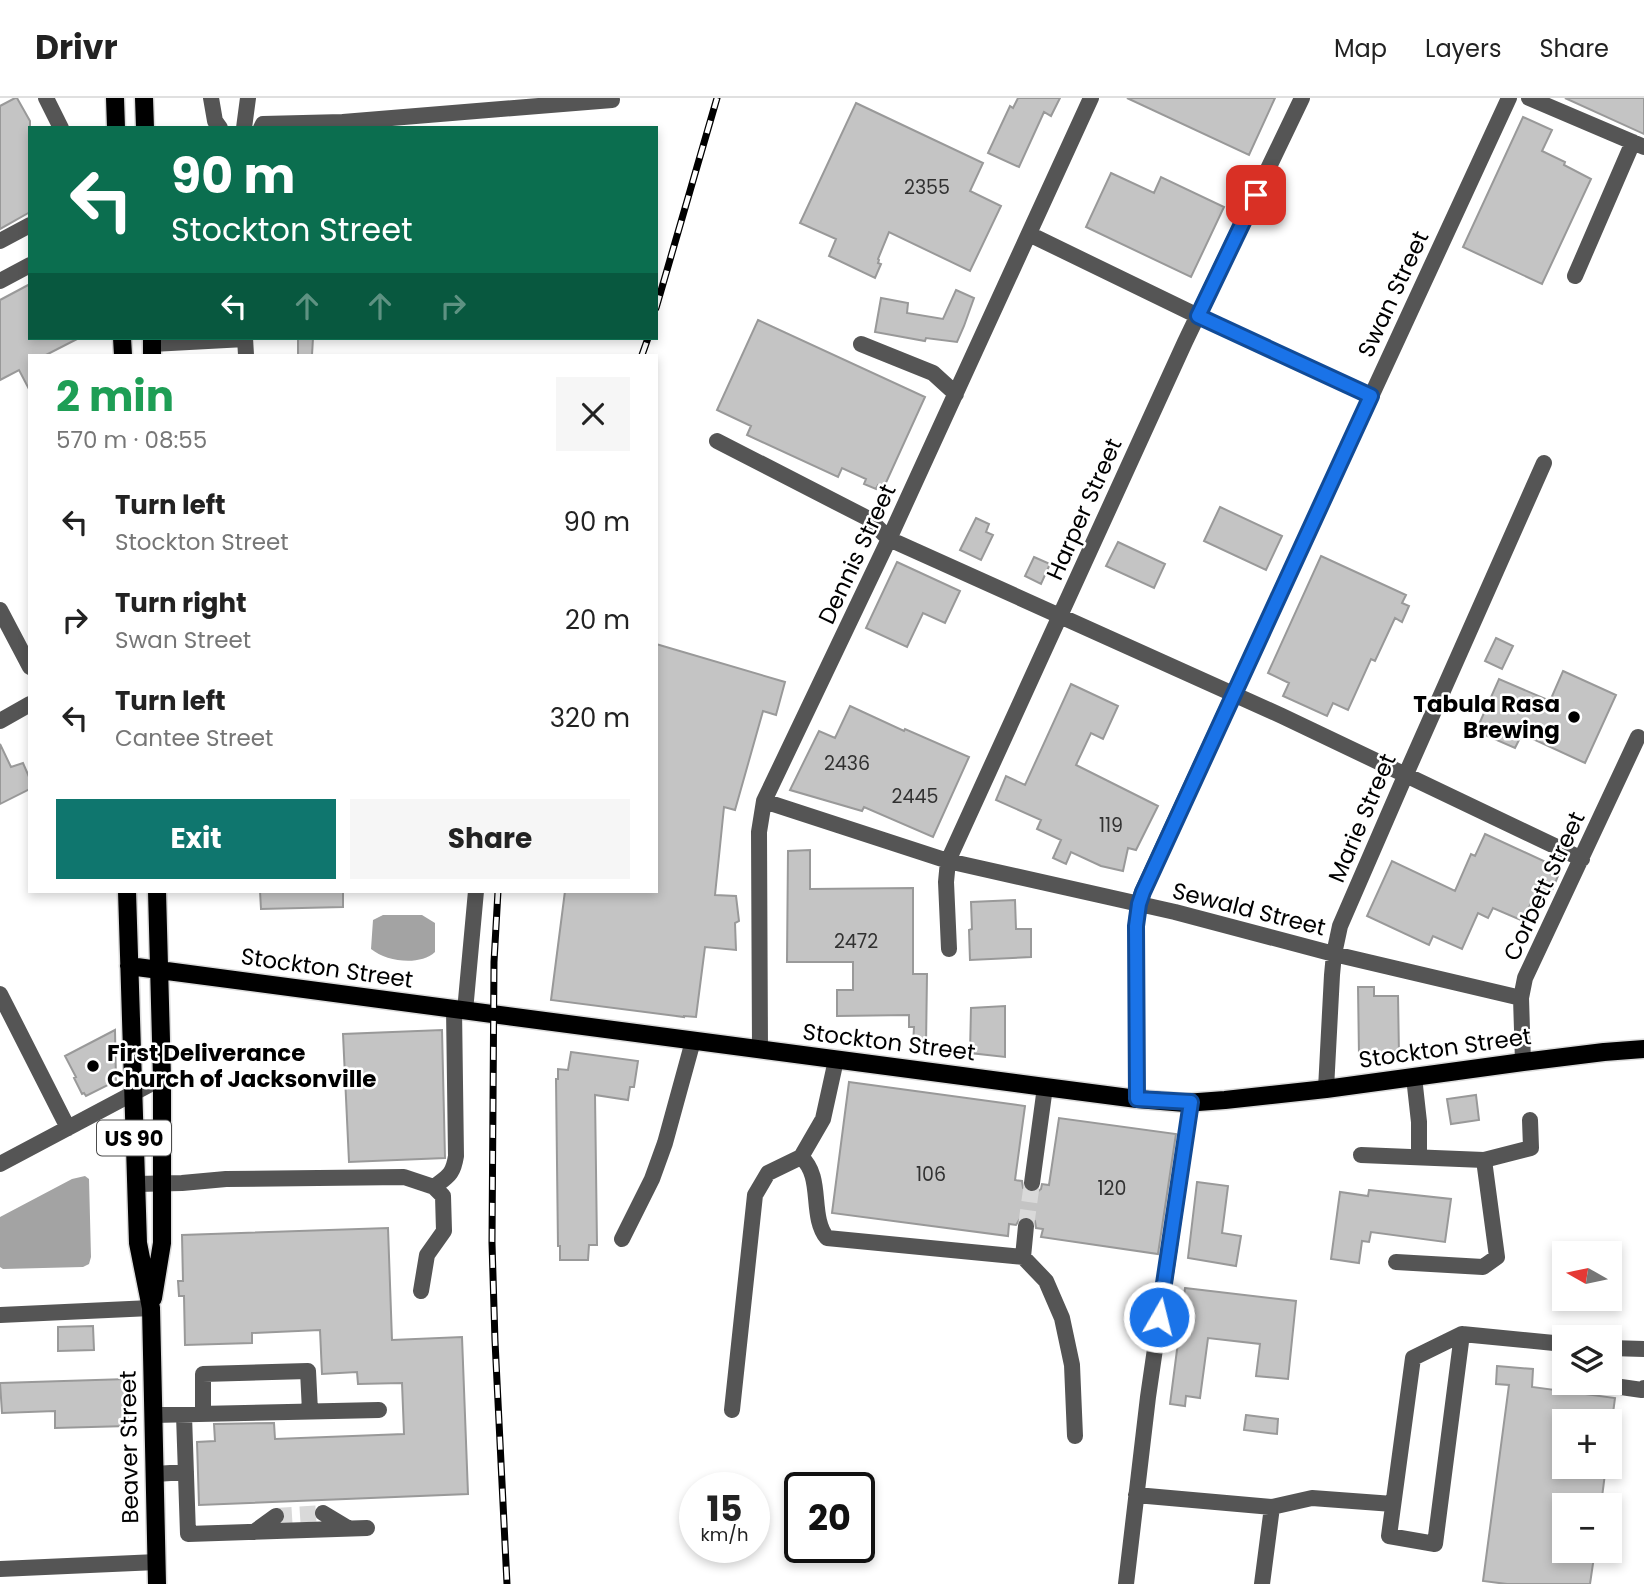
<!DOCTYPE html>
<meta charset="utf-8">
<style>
:root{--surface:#fff;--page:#f6f6f6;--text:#222;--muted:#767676;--line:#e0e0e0;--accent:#0f766e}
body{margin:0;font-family:Poppins,sans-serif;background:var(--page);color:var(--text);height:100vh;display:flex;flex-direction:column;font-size:26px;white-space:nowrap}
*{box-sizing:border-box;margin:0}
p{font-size:23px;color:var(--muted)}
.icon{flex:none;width:38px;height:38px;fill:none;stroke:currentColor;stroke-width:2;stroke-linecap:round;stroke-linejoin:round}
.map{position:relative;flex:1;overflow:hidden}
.side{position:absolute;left:28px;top:256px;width:630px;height:539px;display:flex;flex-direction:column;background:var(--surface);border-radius:0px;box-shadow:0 4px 10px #0003}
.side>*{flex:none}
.banner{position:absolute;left:28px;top:28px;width:630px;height:214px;border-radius:0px;box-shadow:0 4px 10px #0003;background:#0b6e4f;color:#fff;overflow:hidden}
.needle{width:46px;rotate:279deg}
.fabs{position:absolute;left:1552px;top:1143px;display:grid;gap:14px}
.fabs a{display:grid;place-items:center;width:70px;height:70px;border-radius:0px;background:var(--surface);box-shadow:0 4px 10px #0003;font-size:35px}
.speed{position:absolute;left:679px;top:1374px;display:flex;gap:14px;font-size:35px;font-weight:700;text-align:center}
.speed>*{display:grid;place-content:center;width:91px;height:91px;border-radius:50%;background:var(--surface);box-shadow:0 4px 10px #0003;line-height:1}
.speed small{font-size:18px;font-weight:400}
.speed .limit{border:4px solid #111;border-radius:10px;background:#fff;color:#111}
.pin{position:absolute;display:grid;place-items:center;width:60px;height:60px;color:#fff;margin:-30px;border-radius:14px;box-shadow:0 4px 10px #0006}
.me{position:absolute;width:77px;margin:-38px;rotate:8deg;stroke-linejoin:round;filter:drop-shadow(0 0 5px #0008)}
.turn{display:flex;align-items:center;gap:24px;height:147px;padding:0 28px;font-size:32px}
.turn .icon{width:91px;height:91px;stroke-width:2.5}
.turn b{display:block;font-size:49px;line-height:60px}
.lanes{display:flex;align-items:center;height:66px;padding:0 28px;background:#0003;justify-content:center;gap:35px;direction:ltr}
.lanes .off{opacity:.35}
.round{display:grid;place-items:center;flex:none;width:74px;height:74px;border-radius:0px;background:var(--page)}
.head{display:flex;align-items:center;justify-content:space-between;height:119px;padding:0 28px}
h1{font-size:42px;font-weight:700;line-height:52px;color:#1e9e55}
.button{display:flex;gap:14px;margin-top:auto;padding:14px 28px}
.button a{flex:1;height:80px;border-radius:0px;background:var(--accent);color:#fff;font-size:28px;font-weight:700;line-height:80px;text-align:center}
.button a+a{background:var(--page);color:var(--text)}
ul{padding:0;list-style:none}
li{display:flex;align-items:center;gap:21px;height:98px;padding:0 28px}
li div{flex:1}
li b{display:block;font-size:26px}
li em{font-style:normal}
header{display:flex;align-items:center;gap:42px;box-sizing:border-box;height:98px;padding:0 35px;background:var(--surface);border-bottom:2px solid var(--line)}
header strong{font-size:33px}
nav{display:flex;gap:38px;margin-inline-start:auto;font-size:24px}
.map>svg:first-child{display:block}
.water{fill:#a3a3a3}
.building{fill:#c4c4c4;stroke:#999;stroke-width:2}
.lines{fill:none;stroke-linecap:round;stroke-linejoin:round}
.minor-tunnel{stroke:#d9d9d9;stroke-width:16;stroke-dasharray:16 8;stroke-linecap:butt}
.major-casing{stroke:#dbdbdb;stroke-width:21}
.minor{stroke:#555;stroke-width:16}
.major{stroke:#000;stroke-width:18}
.rail-casing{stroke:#000;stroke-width:7}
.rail{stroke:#fff;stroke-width:4.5;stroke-dasharray:13;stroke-linecap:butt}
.route-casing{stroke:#114b97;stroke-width:18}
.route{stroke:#1a73e8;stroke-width:12}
.poi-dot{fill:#000;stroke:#fff;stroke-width:2.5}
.labels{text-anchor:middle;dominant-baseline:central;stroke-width:5;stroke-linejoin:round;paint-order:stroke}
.number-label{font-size:19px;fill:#313131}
.shield{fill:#fff;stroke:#4c4c4c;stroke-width:2}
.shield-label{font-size:21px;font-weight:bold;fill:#000}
.street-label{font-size:23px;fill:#000;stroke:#fff}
.poi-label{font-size:23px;font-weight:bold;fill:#000;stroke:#fff;text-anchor:end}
</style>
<header>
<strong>Drivr</strong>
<nav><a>Map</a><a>Layers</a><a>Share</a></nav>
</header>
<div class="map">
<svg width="1644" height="1486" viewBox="0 0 1644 1486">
<rect width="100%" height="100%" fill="#fff"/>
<path class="water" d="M383 817H422L435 825V854C420 868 387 864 371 851L373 822Z
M85 1078 89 1081 91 1159 89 1166 83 1169 3 1171 0 1169V1119L72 1081Z"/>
<path class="building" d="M15 0H17L30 23V114L0 131V8Z
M1018 0H1060L1051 18 1044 14 1019 69 988 55 1010 8 1013 10Z
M1127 0H1275L1249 57Z
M1565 0H1644V36Z
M856 5 983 65 970 93 1001 108 970 173 889 134 878 161 879 162 878 165 881 166 875 180 829 158 836 141 800 125Z
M1523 19 1552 32 1542 53 1565 64 1564 67 1591 81 1542 186 1463 149Z
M1111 75 1154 95 1161 79 1224 109 1191 179 1086 129Z
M30 186V240H79L46 257H30V293L19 272 0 282V202Z
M956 192 974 200 964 228 957 244 926 240 925 243 875 234 881 200 908 205 907 215 943 221Z
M758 222 925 299 884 389 878 387 876 391 864 386 866 381 842 370 838 379 747 337 751 328 717 312Z
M298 240H313L312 257H298Z
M1220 409 1282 438 1266 472 1204 443Z
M976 420 989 426 986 434 993 437 981 462 960 452Z
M1118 444 1165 466 1154 490 1106 468Z
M1321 458 1406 497 1402 505 1409 508 1402 524 1395 520 1375 563 1371 561 1348 612 1333 605 1327 618 1283 598 1289 585 1268 575Z
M1034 459 1050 466 1041 486 1025 478Z
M897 464 960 493 945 525 923 515 907 549 866 530Z
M1496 540 1513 548 1502 571 1485 563Z
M656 546 785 584 776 617 763 613 735 712 724 709 715 797 736 798 739 823 735 825 736 852 705 849 696 919 684 918V919L551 902 565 793H656Z
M1563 573 1616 597 1585 665 1522 636 1515 650 1476 633 1499 581 1550 603Z
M1071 586 1118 608 1103 641 1091 635 1076 667 1158 708 1136 752 1128 750 1123 773 1101 768 1071 754 1066 766 1053 760 1061 742 1037 731 1041 722 996 702 1006 678 1025 687Z
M850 608 904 633 905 631 969 659 933 739 864 709 862 713 790 692 819 633 835 640Z
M0 646 11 669 23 665 30 681V691L0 706Z
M1485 736 1561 771 1550 797 1541 793 1539 797 1535 796 1523 823 1493 810 1488 820 1478 815 1462 851 1433 838 1429 847 1367 818 1392 763 1455 793 1471 756 1475 758Z
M810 752V791L913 790V876H927L926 948 913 947 914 929H909V917L837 918V892H853V864H787L788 753Z
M260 793H343V809L261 811Z
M1015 802 1016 831H1031V859L970 862 969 832 972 831 971 804Z
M1358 889H1374V898H1398L1399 957H1359Z
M1005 908V959L970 955 971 910Z
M115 932 116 983 86 998 84 995 82 996 74 980 76 979 65 958Z
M442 932 445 1060 349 1064 343 936Z
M571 954 638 963 634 989H630L628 1002 595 997 597 1147H589L588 1162H560V1148H558L556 981H558V971L568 972Z
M849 984 1025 1008 1015 1082 1022 1083 1023 1090 1030 1095 1037 1094 1041 1091 1042 1086 1049 1087 1059 1020 1176 1036 1158 1156 1041 1139 1043 1131 1036 1130 1035 1123 1028 1118 1021 1119 1016 1127 1009 1126 1008 1138 832 1115Z
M1476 997 1479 1022 1451 1026 1447 1001Z
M1197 1084 1228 1088 1222 1135 1241 1138 1236 1168 1188 1160Z
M1369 1092 1451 1101 1445 1144 1371 1134 1369 1144 1362 1143 1359 1165 1331 1161 1340 1094 1368 1098Z
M388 1130 392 1242 462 1239 468 1396 199 1407 197 1344 215 1343 214 1326 274 1325 275 1341 404 1336 402 1285 358 1286 357 1274 322 1276 320 1232 252 1235V1245L185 1247 184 1198H179L178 1183H183L182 1137Z
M1185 1190 1296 1203 1288 1281 1256 1278 1260 1246 1208 1240 1200 1300 1186 1298 1185 1308 1170 1306Z
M93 1228 94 1252 58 1253V1229Z
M1497 1268 1533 1271 1532 1289 1615 1300 1612 1323H1564V1368H1606L1601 1407H1564V1452H1595L1590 1486H1507L1483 1483 1509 1287 1496 1286Z
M127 1281 128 1328 55 1330V1313L2 1315 0 1285Z
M1246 1317 1278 1321 1277 1336 1244 1332Z"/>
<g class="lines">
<path class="minor-tunnel" d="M1026 1128 1032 1085
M276 1418 323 1415"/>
<g class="major-casing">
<path id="major" d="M115 0 116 30
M144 0 145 30
M122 240 123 257
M152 240V257
M127 793 138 1145 151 1210 157 1486
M129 868 1045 989 1137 1001 1185 1005 1225 1002 1326 991 1523 964 1604 954 1644 951
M153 1200 162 1145V980L157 793"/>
</g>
<path class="minor" d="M46 0 61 30
M211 0 215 23 220 30
M1529 0 1644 49
M343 24 612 2
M244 30 248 0
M261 30 263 26 343 24V30
M1029 136 1198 218 1371 298
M0 143 30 127
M1575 178 1633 44
M0 183 30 167
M245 240 246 257
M152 246 245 241
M861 246 933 275 956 296
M717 343 869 421 889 441 1282 618 1582 761
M0 512 30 569
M0 623 30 606
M764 703 948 763 1175 814 1334 856 1521 900
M949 851 946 784 948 763 1185 244 1302 0
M0 896 68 1030
M465 913 476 793
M760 952 759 734 764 703 889 441 1091 0
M1523 964 1521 900 1525 880 1638 639
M1414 979 1419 1024V1059
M1326 991 1332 877 1334 856 1340 828 1406 676 1544 365
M1137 1001 1136 828 1138 806 1142 794 1509 0
M1361 1057 1484 1062 1531 1050 1530 1022
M801 1059C824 1079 809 1118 827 1140L1023 1159 1026 1128
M0 1066 162 980
M1032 1085 1045 989
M136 1086 182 1085 226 1081 404 1079 434 1089 443 1098 444 1133 427 1157 421 1193
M434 1089C448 1078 453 1077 456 1058L454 911
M622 1141 652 1081 665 1045 693 943
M1023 1159 1046 1183 1062 1220 1072 1267 1075 1338
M1396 1164 1483 1169 1497 1159 1484 1062
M0 1217 151 1210
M1462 1236 1435 1446 1389 1438 1413 1260 1462 1236 1564 1246
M1610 1250 1644 1251
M1586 1284 1642 1292 1644 1290
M732 1312 755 1097 768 1075 801 1059 823 1021 836 962
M203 1316V1276L308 1273 310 1313
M153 1317 379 1312
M184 1317 188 1436 367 1430
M155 1376 186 1374
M1136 1397 1272 1409 1262 1486
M1272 1409 1312 1400 1393 1406
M323 1415 348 1430
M254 1434 276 1418
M0 1471 157 1464
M1126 1486 1148 1299 1191 1004"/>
<use href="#major" class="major"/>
<g class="rail-casing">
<path id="rail" d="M656 210 717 0
M642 257 648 240
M498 793 494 864 492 1145 495 1243 507 1486"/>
</g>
<use href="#rail" class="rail"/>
</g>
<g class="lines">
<g class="route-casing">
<path id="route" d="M1159 1219 1191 1004 1137 1001 1136 828 1139 806 1143 794 1371 298 1198 218 1256 97"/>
</g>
<use href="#route" class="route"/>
</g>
<g class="poi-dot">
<circle cx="1574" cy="619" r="7"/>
<circle cx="93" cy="968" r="7"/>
</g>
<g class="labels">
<g class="number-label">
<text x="927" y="89">2355</text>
<text x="847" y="665">2436</text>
<text x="915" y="698">2445</text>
<text x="1111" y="727">119</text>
<text x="856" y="843">2472</text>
<text x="931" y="1076">106</text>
<text x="1112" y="1090">120</text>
</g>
<rect class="shield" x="97" y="1022.5" width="74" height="35" rx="5"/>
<g class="shield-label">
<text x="134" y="1040">US 90</text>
</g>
<g class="street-label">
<text transform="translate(1393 196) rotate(-65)">Swan Street</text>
<text transform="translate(1084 411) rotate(-66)">Harper Street</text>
<text transform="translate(857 456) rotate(-65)">Dennis Street</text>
<text transform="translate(1362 720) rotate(-67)">Marie Street</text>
<text transform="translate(1544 788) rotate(-65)">Corbett Street</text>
<text transform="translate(1249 811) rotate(14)">Sewald Street</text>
<text transform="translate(327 870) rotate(8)">Stockton Street</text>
<text transform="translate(889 944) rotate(7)">Stockton Street</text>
<text transform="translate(1445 950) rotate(-8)">Stockton Street</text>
<text transform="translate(129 1349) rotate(-91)">Beaver Street</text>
</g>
<g class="poi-label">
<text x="1560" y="606">Tabula Rasa<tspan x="1560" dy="26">Brewing</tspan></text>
<text x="107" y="955" text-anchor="start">First Deliverance<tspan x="107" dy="26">Church of Jacksonville</tspan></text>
</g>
</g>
</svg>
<div class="fabs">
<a><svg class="needle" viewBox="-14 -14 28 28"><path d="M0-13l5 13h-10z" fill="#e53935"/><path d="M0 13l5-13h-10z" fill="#767676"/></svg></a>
<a><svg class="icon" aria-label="layers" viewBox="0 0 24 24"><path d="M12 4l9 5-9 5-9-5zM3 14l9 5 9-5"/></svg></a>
<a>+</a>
<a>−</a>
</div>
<div class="speed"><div>15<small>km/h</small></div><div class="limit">20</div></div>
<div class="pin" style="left:1256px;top:97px;background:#d93025"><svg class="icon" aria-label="arrive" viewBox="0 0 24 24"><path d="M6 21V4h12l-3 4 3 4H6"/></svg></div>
<svg class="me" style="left:1159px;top:1219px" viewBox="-20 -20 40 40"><circle r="17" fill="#1a73e8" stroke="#fff" stroke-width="3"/><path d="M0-11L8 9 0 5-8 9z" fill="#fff"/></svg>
<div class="banner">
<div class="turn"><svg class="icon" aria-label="left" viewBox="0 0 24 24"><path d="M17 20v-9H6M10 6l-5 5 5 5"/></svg><div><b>90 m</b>Stockton Street</div></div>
<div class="lanes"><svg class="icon" aria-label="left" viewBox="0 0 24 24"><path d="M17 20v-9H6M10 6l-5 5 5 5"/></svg><svg class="icon off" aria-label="ahead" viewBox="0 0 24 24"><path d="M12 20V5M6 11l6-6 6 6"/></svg><svg class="icon off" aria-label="ahead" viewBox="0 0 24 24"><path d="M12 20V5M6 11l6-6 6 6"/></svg><svg class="icon off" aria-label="right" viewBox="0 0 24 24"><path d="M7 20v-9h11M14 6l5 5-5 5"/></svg></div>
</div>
<section class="side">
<div class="head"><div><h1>2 min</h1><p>570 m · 08:55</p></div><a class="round"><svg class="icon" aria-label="close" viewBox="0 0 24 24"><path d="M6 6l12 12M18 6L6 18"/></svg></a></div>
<ul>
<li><svg class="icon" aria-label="left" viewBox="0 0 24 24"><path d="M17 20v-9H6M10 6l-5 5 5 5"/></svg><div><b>Turn left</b><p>Stockton Street</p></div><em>90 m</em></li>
<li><svg class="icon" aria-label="right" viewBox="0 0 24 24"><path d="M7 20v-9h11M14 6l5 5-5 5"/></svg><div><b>Turn right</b><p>Swan Street</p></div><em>20 m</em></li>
<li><svg class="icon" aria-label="left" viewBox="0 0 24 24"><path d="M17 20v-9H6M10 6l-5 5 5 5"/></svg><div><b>Turn left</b><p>Cantee Street</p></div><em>320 m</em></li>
</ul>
<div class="button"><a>Exit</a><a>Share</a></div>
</section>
</div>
